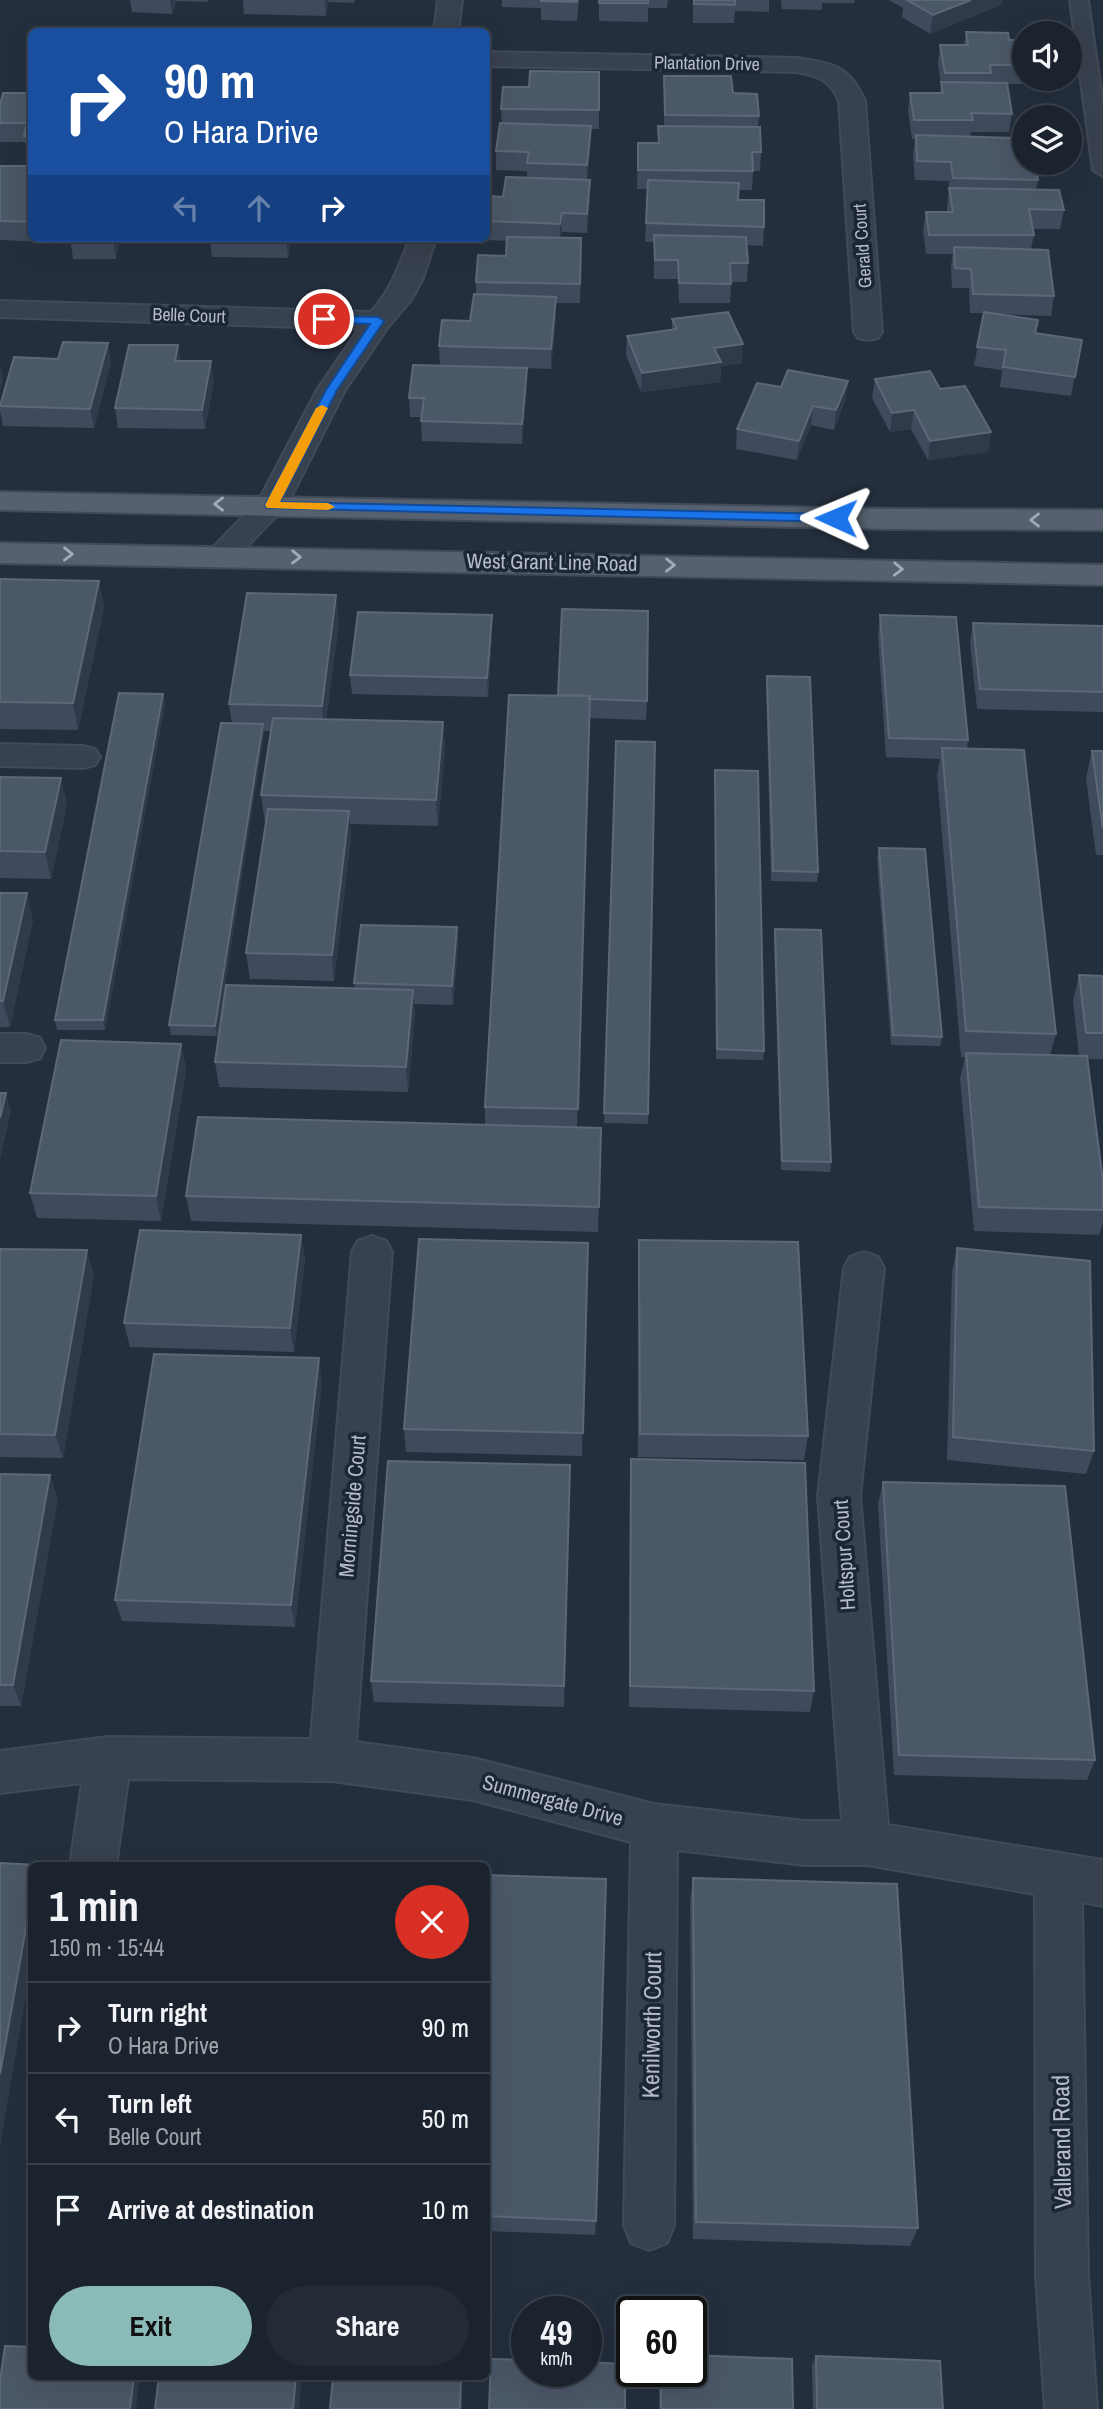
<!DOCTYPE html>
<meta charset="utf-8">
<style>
:root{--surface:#1b232e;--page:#242b36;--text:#f1f3f6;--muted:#a0a4aa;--line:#39404a;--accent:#8bbbb9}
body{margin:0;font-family:"Archivo Narrow",sans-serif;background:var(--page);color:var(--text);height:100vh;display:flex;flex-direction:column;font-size:26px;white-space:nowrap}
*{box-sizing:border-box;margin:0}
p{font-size:23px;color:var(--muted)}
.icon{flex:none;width:38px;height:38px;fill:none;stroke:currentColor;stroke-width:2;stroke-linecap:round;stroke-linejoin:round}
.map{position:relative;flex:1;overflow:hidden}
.panel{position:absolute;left:28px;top:1862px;width:462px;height:518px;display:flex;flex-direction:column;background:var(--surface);border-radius:10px;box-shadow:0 7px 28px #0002,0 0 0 2px var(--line)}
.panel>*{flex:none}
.hud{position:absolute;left:28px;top:28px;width:462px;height:214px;border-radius:10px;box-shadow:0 7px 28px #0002,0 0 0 2px var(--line);background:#1a4fa0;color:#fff;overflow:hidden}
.fabs{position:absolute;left:1012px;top:21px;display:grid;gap:14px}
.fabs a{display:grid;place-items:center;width:70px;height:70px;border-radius:50%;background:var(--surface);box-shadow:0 7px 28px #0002,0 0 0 2px var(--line);font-size:35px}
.speed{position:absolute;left:511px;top:2296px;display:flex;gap:14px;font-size:35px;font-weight:700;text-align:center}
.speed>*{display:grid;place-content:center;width:91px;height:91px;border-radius:50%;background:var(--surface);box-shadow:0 7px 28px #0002,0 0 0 2px var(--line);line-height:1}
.speed small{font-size:18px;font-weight:400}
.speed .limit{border:4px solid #111;border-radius:10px;background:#fff;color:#111}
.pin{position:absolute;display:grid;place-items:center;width:60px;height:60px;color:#fff;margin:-30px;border:4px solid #fff;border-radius:50%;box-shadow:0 2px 7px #0007}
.me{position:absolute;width:77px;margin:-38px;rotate:271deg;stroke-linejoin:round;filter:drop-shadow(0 0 5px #0008)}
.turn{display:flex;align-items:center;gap:24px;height:147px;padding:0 21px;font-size:32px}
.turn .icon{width:91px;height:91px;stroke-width:2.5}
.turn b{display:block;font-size:49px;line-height:60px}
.lanes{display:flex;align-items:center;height:66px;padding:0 21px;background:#0003;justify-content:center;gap:35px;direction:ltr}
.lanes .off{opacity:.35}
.round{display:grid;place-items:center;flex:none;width:74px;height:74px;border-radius:37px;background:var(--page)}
.headline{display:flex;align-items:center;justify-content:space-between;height:119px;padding:0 21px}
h1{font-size:42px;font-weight:700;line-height:52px}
.action{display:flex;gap:14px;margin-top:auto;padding:14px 21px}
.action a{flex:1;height:80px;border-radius:42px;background:var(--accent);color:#111;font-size:28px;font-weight:700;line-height:80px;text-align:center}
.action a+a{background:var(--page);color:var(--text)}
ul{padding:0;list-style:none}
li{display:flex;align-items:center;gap:21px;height:91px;padding:0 21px;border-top:2px solid var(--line)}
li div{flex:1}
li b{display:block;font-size:26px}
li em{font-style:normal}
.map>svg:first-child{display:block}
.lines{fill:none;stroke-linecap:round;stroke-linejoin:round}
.service-casing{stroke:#414a57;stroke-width:4}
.minor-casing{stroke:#414a57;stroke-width:4}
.primary-casing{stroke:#414a57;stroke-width:4}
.service{fill:#38414e;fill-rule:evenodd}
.minor{fill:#38414e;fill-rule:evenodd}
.primary{fill:#56606e;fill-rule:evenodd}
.wall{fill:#3f4b5c}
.shaded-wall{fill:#2f3b4b}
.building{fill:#4b5868;stroke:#5c6777;stroke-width:2}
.oneway{stroke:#a1aab7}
.route{fill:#1a73e8;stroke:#114b97;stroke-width:2}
.slow{fill:#f59e0b}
.labels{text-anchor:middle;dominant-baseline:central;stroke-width:7;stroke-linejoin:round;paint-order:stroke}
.far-street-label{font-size:18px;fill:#b4bcc9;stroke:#1d2633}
.street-label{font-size:21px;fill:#b4bcc9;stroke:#1d2633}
.near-street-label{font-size:24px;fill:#b4bcc9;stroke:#1d2633}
</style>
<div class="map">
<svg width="1103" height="2409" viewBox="0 0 1103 2409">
<rect width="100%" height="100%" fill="#242f3e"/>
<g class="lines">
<g class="service-casing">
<path id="service" d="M1070 0H1088L1103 105V176L1093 170Z"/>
</g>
<g class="minor-casing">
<path id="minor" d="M438 0H462L458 32H434Z
M486 52 797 58C833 64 849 65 865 101L882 332 878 338 868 340 858 338 854 332 839 101C830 80 819 76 797 72L486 66Z
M410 238H436L423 278 411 300 388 327 345 390 287 505 231 563 220 566 209 563 205 556 259 500 317 390 359 329 0 317V301L371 312C391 290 399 266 410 238Z
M0 744 83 746 95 749 100 757 95 765 83 768 0 766Z
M0 1034H27L40 1038 45 1048 40 1058 27 1062H0Z
M372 1236 386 1241 392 1252 356 1742 473 1758 654 1804 805 1821H842L818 1496 844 1268 850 1257 864 1252 878 1257 884 1268 860 1496 888 1825 1103 1860V1906L1082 1902 1088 2275 1097 2409H1045L1036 2275 1035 1894 867 1865H805L677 1850 674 2225 667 2243 649 2250 631 2243 624 2225 631 1842 473 1800 332 1781 128 1779 116 1866H70L82 1783 0 1793V1751L108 1737 311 1739 352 1252 358 1241Z"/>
</g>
<g class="primary-casing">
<path id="primary" d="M0 492 889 509 1103 510V530L889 529 0 510Z
M0 543 1103 565V585L0 563Z"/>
</g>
<use href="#service" class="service"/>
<use href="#minor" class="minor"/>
<use href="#primary" class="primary"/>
</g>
<path class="wall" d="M130 0H208L207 2 176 1 172 14 132 12Z
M243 0H355L354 3 328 2 326 16 244 14Z
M502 0H579L577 21 541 20V8L502 7Z
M599 0H668L667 8H648V22L599 21Z
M693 0H769V12L735 11 734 23H693Z
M781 0H855L854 3H822V10L782 9Z
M889 0H1002L1001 5 930 34 902 17 903 8Z
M966 32 1009 40H1024V79H1035L1034 84H1007L1012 114 1009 132H971L970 136 1015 155 1038 180 1036 189 1064 210 1060 229H1032L1034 235 1031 249 1054 296 1051 316 993 314 1036 333 1082 340 1071 396 1000 387 1002 370 974 366 984 313H970L969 288H952L951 266 953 254H926L923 231 926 212H947V208L949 189V181L915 180 913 154 915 139H912L908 111 910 93H940L941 85 938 64 940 45H964Z
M599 72V129H591V145L587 180 590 199 587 233 562 232 561 237 581 238 580 303H556V316L551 369 440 365 439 346 470 321 476 294V282L506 256 507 241 488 240 487 221 503 197 527 178V171L496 170V151L502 123 501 109 529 87Z
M664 76 733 93 759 116 758 127 761 152 760 171H753L752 190H738V200L764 227 763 246 747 245 748 263 747 282H731L730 303H679L678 279H654V242H645L648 189H637L638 143H658V126H664Z
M32 93V155H27L25 142H0V105Z
M0 166H32V238H46L45 242 0 240Z
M70 238H162L160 244H119L116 259H73Z
M210 238H320L319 241H291L288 258 212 257Z
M672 319 742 363 721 366 720 382 641 392 626 355 627 336 672 330Z
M178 345 180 361 214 381 205 429 118 428 115 408Z
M111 363 94 428 3 426 0 411V403Z
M527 368V388L522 444 422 441 421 417H410L409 398Z
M875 379 940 389 991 432 988 452 928 460 911 429 890 432 872 398Z
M848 381 845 400 834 430 811 425 797 460 736 449 737 429 781 387Z
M0 579 99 581 104 607 78 730 0 729Z
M880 615 968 740 967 749 1056 1034 1050 1055 1079 1056 1073 1001 1079 975 1103 976V1059H1087L1103 1182V1222L1099 1235 974 1231 960 1078 965 1057H961L937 775 940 759 886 757 878 635Z
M339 622 326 720 443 722 445 749 438 826 350 824 351 837 334 981 250 979 246 953 266 822H265L261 795 271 731H264V734L217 1036 171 1035 169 1025 232 724 229 704Z
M973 623 1103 626V712L977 709 970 643Z
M492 634 488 697 352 694 350 675Z
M767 676 818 872 817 882 771 881 766 686Z
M163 694 165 704 105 1030H57L55 1020Z
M509 695 647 701 646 720 589 718 577 1127 601 1128 598 1232 191 1221 186 1196 485 1125V1107Z
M616 741 655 742 648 1124 604 1123Z
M1092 751H1103V855H1096L1086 778Z
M715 770 764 1051 763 1060 716 1059Z
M0 777 67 804 51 879 0 878Z
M879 848 942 1037 940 1046 891 1045 877 858Z
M0 893 33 920 10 1027H0Z
M457 927 458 946 453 1005 414 1004 415 1016 408 1092 219 1087 215 1062 355 989 354 983Z
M775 929 831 1162 830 1172 781 1170 774 939Z
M181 1044 186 1069 161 1221 37 1218 30 1193Z
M301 1235 305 1259 294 1352 130 1347 124 1323Z
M639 1240 808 1436 804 1460 638 1457V1264Z
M588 1243 582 1456 406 1452 404 1429Z
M957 1248 1094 1451 1086 1474 947 1460 952 1272Z
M0 1249 94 1275 63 1458 0 1457Z
M322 1382 295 1627 122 1621 115 1600Z
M631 1459 814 1691 810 1712 629 1707 630 1482Z
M570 1465 564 1707 374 1702 371 1681Z
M0 1474 58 1498 21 1706H0Z
M883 1482 1095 1760 1087 1780 894 1775 878 1504Z
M486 1875 596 2221 595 2235 486 2231Z
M693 1878 918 2228 910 2246 693 2239 690 1901Z
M816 2356 943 2409H813L812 2365Z
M659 2371H691L793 2409H659Z"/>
<path class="shaded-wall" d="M170 0H176L172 14Z
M325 0H328V2L326 16Z
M971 0H1002L1001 5 930 34 933 15Z
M591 126V145L586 184 587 165Z
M590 180V199L587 233V214Z
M562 213V232L560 243V224Z
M113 238H118L119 244 116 259Z
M286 238H291V241L288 258Z
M556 297V316L551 369V349Z
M108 343 111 363 94 428 90 409Z
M743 344 742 363 721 366 720 382 641 392 642 373 714 348Z
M178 345 180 365 175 361Z
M211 361 214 381 205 429 202 410Z
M0 363 3 379 0 389Z
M527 368V388L522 444V424Z
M848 381 845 400 834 430 836 410Z
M813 406 811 425 797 460 799 441Z
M914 410 911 429 890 432 892 413Z
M991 432 988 452 928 460 930 441Z
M99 581 104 607 78 730 73 703Z
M336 595 339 622 324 733 322 706Z
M492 615V634L488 697 487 678Z
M163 694 165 704 105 1030 103 1020Z
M443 722 445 749 438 826 436 800Z
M263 724 264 734 217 1036 215 1026Z
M61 778 67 804 51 879 45 852Z
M349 811 351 837 334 981 332 955Z
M27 893 33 920 10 1027 3 1001Z
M457 927 458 946 453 1005 452 986Z
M413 990 415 1016 408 1092 406 1067Z
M181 1044 186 1069 161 1221 156 1196Z
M6 1093 11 1111 0 1160V1118Z
M301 1235 305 1259 294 1352 290 1328Z
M87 1250 94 1275 63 1458 55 1435Z
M319 1358 322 1382 295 1627 291 1605Z
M50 1475 58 1498 21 1706 13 1685Z
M32 1894V1962L0 2146V2074Z
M134 2376H140L136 2409H130Z
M296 2376H302L299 2409H293Z
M461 2376H463L461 2409H460Z"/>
<path class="building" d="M541 0H577V2L541 1Z
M599 0H648V3H599Z
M694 0H735V5L694 4Z
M907 0H971L933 15Z
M966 32 1008 33 1009 40H1024V65H990L991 73H945L940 45H968Z
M530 71 599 72V110L501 109 503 87H529Z
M664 76H731L733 93 757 94 759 116 665 115Z
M941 82 1007 83 1012 114 971 113 973 120H914L910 93H943Z
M3 93H32V136H24L27 123H0V105Z
M500 123 591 126 587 165 527 163 529 152 496 151Z
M658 126 760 127 761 152H752L753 171 638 170V143H659Z
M916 135 1014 138 1015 155H1024V163H1036L1038 180 953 178 951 162 917 161Z
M0 166H32V222L0 221Z
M506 177 590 180 587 214 562 213 560 224 487 221 491 196 503 197Z
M648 180 739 183 738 200H764V227L646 223Z
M949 188 1059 190 1064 210 1029 209 1034 235H929L926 212H953Z
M654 235 746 237 748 263H730L731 284 679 283 678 260H655Z
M507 237 581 238 580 284 476 282 478 255 506 256Z
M70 238H113V240L70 239Z
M210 238H286V239Z
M954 247 1048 250 1054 296 973 294 971 269 955 268Z
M474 294 556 297 551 349 439 346 442 320 470 321Z
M728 312 743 344 714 348 721 362 642 373 627 336 677 329 672 319Z
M984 312 1038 320 1035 333 1082 340 1075 377 1003 367 1006 350 977 347Z
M63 342 108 343 90 409 0 406 14 357 58 359Z
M129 345H178L175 361H211L202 410 115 408Z
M413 365 527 368 522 424 421 421 424 398H409Z
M788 370 848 381 836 410 813 406 799 441 737 429 757 383 781 387Z
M930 371 940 389 965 386 991 432 930 441 914 410 892 413 875 379Z
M0 579 99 581 73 703 0 702Z
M247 593 336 595 322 706 229 704Z
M562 609 648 611 647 701 589 699 590 696 558 695Z
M358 612 492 615 487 678 350 675Z
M880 615 956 617 968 740 889 738Z
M973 623 1103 626V692L980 689Z
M767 676 810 677 818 872 773 871Z
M119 693 163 694 103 1020H55Z
M509 695 590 696 578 1109 485 1107Z
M273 718 443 722 436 800 261 795Z
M221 723 263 724 215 1026 169 1025Z
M616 741 655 742 648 1114 604 1113Z
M942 748 1024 750 1056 1034 966 1031Z
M1092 751H1103V829Z
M715 770 758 771 764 1051 717 1049Z
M0 777 61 778 45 852 0 851Z
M268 809 349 811 332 955 246 953Z
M879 848 925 849 942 1037 893 1035Z
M0 893H27L3 1001H0Z
M361 925 457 927 452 986 354 983Z
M775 929 821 930 831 1162 782 1161Z
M1079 975 1103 976V1033H1086Z
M226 985 413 990 406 1067 215 1062Z
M61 1040 181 1044 156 1196 30 1193Z
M966 1053 1087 1056 1103 1182V1210L979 1207Z
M0 1093H6L0 1118Z
M198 1117 601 1128 599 1207 186 1196Z
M140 1230 301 1235 290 1328 124 1323Z
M419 1239 588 1243 583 1433 404 1429Z
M639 1240 798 1242 808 1436 640 1434Z
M957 1248 1090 1261 1094 1451 953 1437Z
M0 1249 87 1250 55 1435 0 1434Z
M154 1354 319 1358 291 1605 115 1600Z
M631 1459 805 1463 814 1691 630 1686Z
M388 1461 570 1465 564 1686 371 1681Z
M0 1474 50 1475 13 1685H0Z
M883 1482 1065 1486 1095 1760 899 1755Z
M0 1863 37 1865V1866H32V1894L0 2074Z
M486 1875 606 1879 596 2221 486 2216Z
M693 1878 897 1884 918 2228 696 2222Z
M5 2346 32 2347V2376H134L130 2409H0V2380Z
M691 2355 792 2359 793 2409H661V2371H691Z
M816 2356 940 2361 943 2409H817Z
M491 2359 527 2360V2371H586V2362L625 2364V2409H489Z
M159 2376H296L293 2409H155Z
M333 2376H461L460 2409H330Z"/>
<defs><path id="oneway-chevron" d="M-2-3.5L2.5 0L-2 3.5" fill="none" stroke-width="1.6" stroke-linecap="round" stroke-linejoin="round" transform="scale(1.75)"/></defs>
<g class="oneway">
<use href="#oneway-chevron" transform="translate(219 504) rotate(-179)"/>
<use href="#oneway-chevron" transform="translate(1035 520) rotate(180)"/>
<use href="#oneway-chevron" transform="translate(68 554) rotate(1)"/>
<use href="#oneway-chevron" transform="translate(296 557) rotate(1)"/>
<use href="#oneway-chevron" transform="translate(670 565) rotate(1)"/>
<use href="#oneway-chevron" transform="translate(898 569) rotate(1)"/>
</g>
<path class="route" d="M324 316 378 317 384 321 337 390 280 502 836 514 842 518 836 522 267 508 265 505 326 390 370 324 320 322V317Z"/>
<path class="slow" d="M322 405 328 408 280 502 328 503 335 507 328 510 267 508 265 505 316 408Z"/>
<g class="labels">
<g class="far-street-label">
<text transform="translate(707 63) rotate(1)">Plantation Drive</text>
<text transform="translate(862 246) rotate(-94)">Gerald Court</text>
<text transform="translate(189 315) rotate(2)">Belle Court</text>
</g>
<g class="street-label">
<text transform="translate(552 562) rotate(1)">West Grant Line Road</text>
<text transform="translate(352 1506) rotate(-85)">Morningside Court</text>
<text transform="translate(844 1555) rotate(-94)">Holtspur Court</text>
<text transform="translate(553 1800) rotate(15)">Summergate Drive</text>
</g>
<g class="near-street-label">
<text transform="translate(651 2025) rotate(-89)">Kenilworth Court</text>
<text transform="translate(1061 2142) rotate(-91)">Vallerand Road</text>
</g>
</g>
</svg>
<div class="fabs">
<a><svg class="icon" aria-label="sound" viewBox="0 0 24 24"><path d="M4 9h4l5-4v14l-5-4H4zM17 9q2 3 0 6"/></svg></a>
<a><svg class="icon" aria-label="layers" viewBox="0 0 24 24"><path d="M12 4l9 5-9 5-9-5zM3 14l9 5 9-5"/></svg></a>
</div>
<div class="speed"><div>49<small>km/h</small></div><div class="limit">60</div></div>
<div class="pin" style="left:324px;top:319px;background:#d93025"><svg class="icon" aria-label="arrive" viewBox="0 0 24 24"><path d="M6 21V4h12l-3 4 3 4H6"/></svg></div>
<svg class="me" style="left:836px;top:518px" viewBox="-20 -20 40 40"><path d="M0-17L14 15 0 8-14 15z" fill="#1a73e8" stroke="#fff" stroke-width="4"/></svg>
<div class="hud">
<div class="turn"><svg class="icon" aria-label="right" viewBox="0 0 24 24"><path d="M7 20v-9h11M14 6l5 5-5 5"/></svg><div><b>90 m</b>O Hara Drive</div></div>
<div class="lanes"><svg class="icon off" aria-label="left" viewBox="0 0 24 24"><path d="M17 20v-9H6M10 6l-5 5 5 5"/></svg><svg class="icon off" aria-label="ahead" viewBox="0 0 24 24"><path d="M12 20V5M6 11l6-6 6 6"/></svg><svg class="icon" aria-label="right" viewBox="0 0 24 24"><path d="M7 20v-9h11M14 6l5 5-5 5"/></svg></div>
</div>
<section class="panel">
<div class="headline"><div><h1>1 min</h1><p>150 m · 15:44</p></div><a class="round" style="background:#d93025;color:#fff"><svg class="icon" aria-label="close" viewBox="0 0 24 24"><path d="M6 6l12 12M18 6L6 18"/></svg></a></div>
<ul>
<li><svg class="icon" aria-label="right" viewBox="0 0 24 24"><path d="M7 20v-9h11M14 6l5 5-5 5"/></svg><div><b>Turn right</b><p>O Hara Drive</p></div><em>90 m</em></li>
<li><svg class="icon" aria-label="left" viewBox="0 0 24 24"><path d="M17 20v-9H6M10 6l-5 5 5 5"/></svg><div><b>Turn left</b><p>Belle Court</p></div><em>50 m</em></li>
<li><svg class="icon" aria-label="arrive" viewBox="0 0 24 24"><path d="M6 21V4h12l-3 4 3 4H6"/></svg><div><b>Arrive at destination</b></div><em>10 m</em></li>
</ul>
<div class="action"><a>Exit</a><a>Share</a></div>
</section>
</div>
